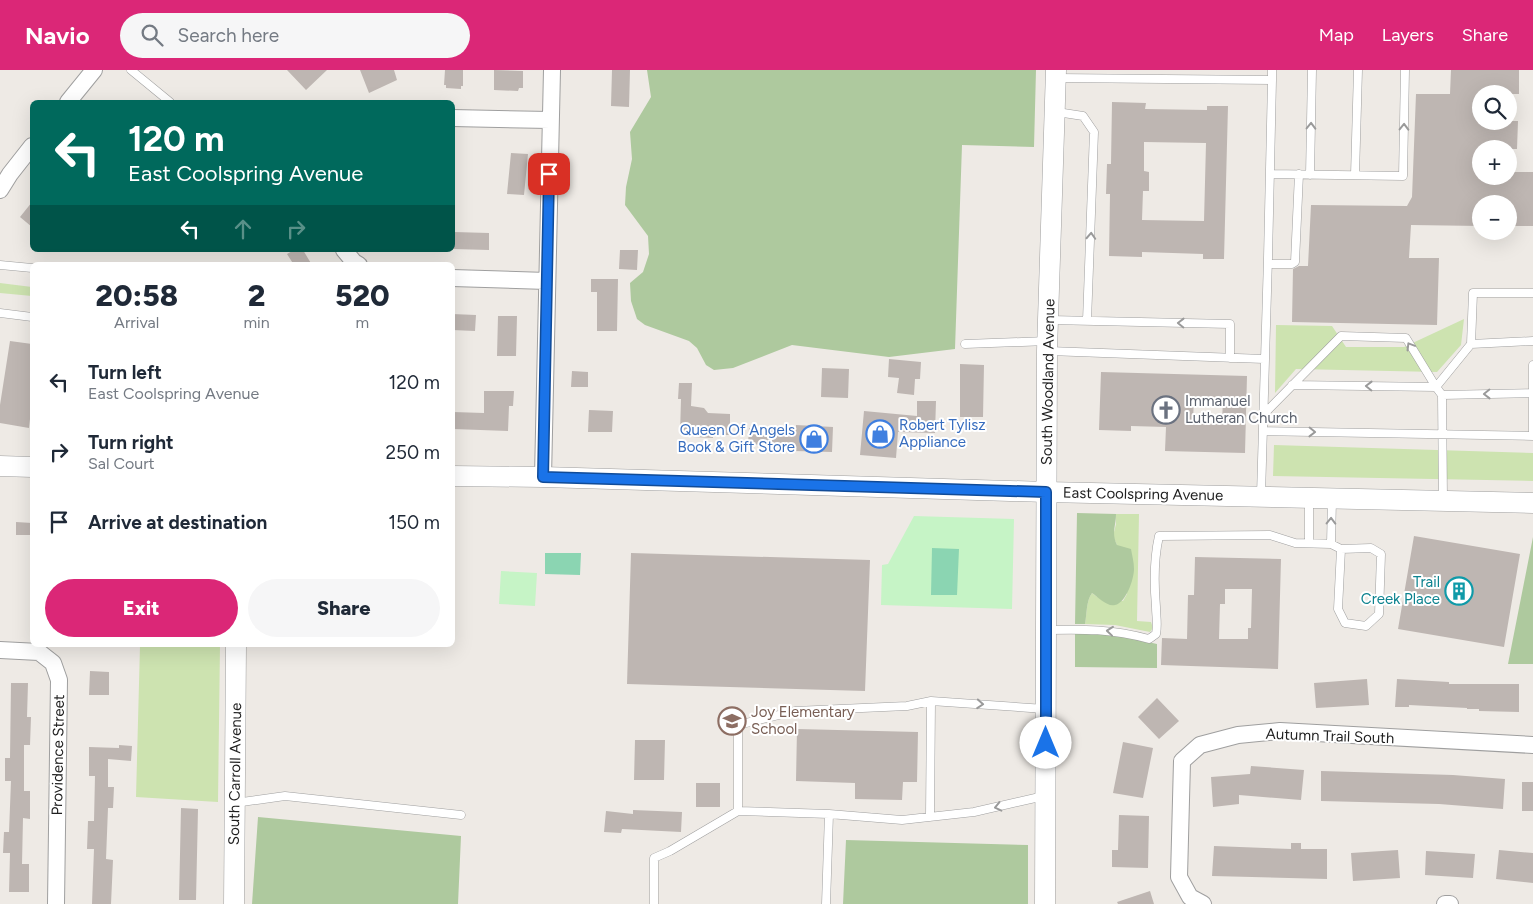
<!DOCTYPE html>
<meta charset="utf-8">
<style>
:root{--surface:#fff;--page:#f6f6f7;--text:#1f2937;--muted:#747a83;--accent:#db2777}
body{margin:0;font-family:Figtree,sans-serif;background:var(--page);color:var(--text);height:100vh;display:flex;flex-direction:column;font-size:19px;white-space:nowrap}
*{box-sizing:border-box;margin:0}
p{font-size:16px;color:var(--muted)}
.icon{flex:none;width:28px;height:28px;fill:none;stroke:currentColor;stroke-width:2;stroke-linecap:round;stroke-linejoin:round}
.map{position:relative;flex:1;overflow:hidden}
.drawer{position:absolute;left:30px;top:192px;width:425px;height:385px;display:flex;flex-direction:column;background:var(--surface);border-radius:8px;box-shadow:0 5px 20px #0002}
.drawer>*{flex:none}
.top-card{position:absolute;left:30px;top:30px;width:425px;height:152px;border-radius:8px;box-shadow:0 5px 20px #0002;background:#00695c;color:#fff;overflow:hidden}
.controls{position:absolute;left:1472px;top:15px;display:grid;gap:10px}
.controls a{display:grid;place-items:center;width:45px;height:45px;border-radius:50%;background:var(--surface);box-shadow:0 5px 20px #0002;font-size:25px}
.pin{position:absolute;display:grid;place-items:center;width:42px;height:42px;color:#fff;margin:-21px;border-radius:10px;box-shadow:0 2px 8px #0006}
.me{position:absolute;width:55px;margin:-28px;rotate:0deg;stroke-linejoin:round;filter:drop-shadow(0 0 4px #0008)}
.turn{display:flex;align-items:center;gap:18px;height:105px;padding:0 15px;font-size:22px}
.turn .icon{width:65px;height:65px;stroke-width:2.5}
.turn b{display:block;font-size:35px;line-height:42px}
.lanes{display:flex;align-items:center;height:48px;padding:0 15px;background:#0003;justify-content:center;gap:25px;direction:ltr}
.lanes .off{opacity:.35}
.eta{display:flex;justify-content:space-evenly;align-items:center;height:85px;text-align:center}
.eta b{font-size:30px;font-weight:800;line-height:35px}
.button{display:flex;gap:10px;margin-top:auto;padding:10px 15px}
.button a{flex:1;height:58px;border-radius:30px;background:var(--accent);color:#fff;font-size:20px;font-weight:800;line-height:58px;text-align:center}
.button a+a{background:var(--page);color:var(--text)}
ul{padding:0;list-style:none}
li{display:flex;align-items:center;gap:15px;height:70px;padding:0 15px}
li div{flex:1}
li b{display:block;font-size:19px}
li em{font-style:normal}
header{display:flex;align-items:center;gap:30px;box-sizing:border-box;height:70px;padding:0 25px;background:var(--accent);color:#fff}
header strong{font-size:24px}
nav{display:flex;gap:28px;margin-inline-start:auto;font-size:18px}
.search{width:350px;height:45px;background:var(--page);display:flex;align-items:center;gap:12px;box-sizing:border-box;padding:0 18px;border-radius:28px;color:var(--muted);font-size:19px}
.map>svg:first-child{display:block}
.grass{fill:#cde3b0}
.forest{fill:#aec99e}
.park{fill:#c6f4c6}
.pitch{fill:#8bd5b2}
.building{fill:#beb6b2;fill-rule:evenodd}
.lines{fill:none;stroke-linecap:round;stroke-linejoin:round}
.service-casing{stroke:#9f9f9f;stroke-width:9}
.minor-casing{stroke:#9f9f9f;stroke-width:18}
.tertiary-casing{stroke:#9f9f9f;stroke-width:21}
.service{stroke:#fff;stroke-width:8}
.minor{stroke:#fff;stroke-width:16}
.tertiary{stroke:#fff;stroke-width:20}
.oneway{stroke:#9a9a9a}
.route-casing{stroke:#114b97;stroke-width:12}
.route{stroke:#1a73e8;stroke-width:9}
.labels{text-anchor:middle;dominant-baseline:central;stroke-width:4;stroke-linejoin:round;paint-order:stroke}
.street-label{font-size:15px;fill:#1e1e1e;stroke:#fff}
.worship-label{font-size:15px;fill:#5b616d;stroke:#fff;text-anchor:start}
.shop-label{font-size:15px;fill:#366cbe;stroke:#fff;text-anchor:start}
.culture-label{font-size:15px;fill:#0d838f;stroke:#fff;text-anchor:end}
.education-label{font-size:15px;fill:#785e54;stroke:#fff;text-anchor:start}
</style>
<header>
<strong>Navio</strong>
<div class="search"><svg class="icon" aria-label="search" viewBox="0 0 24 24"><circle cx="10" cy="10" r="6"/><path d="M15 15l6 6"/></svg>Search here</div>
<nav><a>Map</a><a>Layers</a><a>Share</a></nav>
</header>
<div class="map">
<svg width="1533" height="834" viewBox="0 0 1533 834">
<rect width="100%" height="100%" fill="#eeeae5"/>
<path class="grass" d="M0 213 32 217V226L0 223Z
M1464 249 1461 275 1437 302 1296 299 1275 323 1276 255 1332 256 1346 277H1404Z
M1274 375 1533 383V411L1273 406Z
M1116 444H1139L1137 551 1151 552 1153 558 1150 562 1115 555 1085 554C1087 544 1086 531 1092 523L1097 527 1123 531 1127 524 1117 475 1113 466 1116 454Z
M220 575 218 732 136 727 140 576Z"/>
<path class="forest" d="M647 0H1036L1034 77 962 75 955 279 889 287 792 275 733 298 714 300 706 295 697 278 689 271 645 255 637 249 631 231 630 213 643 202 649 184 648 166 625 135 626 117 632 89 630 62 651 27Z
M1077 443 1116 444C1116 457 1111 462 1117 475L1131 479C1132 485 1134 492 1134 499 1134 509 1126 533 1115 535 1107 537 1098 527 1092 523 1086 531 1087 544 1085 554H1075Z
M1533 467V594H1508Z
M1106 563 1157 574V598L1075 597V564Z
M258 747 461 766 458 834H252Z
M846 770 1028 775V834H843Z"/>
<path class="park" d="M914 446 1014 449 1012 539 881 535 882 495 888 494Z
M501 501 537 503 535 536 499 534Z"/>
<path class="pitch" d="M932 478 959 479 957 525H931Z
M545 483H581L580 505 545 504Z"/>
<path class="building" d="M287 0H327L306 20Z
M360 0H394L397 10 369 23Z
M445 0H463V16H461V19L446 18V15H444Z
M494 0 523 1V18H519L518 21 494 20Z
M612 0H630L629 37 611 36Z
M1451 0H1519V24H1481V51H1518L1517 79H1481V106H1509V102H1533V156H1509V134H1481V156L1411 155 1409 188H1439L1437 255 1292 252 1293 199 1299 196H1308L1311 135 1407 136 1412 127 1416 24H1450Z
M1112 32 1146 33 1145 39 1207 40V36H1228L1224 189H1203V184L1142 182V187L1109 186 1110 124H1106L1107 94H1111ZM1144 72 1206 73 1204 151 1142 150 1143 121H1149V102L1144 101Z
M511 83 528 84 524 125 507 124Z
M32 132V157L20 147Z
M454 162 489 163V180L453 179Z
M294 180H303L312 195H294L287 184Z
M620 180H638L637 200 619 199Z
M591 209H618L617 261H597V222H591Z
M452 244 476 245 475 261 452 260Z
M498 246H517L516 286H497Z
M10 271 32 274V331L29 358 0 353V335Z
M889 289 921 292 920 309H915L914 325 897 323 899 308 888 307Z
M960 294 984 295 983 347H960Z
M822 298 849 299 848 328 821 327Z
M572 301 588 302V317H571Z
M1101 302 1247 306 1245 383 1165 381 1166 357 1131 356V361L1099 360ZM1194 328 1223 329 1222 352 1193 351Z
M679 313H692L691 336 704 338 708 343 730 344V365H713V368L693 367 694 364H680L681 329H678Z
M484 321H514L513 336H509L508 361 453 359V342L484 343Z
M917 331H936L935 363 898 362 896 388 860 385 864 341 917 346Z
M589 340 613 341 612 362H588Z
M796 355 833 357 832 382 795 381V377L748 374 749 358H796Z
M16 452 32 453V465H16Z
M1414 466 1520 484 1504 577 1398 559Z
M631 483 870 490 865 621 627 614Z
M1195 487 1281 489 1278 599 1161 595 1162 568 1187 569 1188 525H1194ZM1225 519H1252L1251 558H1248V569H1219L1220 534H1225Z
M90 601 109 602V625H89Z
M1367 609 1369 635 1316 638 1314 613Z
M1397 609 1449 612V614H1519V642L1479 641V639H1467V638L1409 635V637H1395Z
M11 613H28L27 647H31L30 675H24V721H30V749L23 748 22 794H29V822H9L10 783H3L4 762H9L11 711H5V688H10Z
M1157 628 1179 651 1159 669 1138 647Z
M797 659 918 662 917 712H903L902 730 855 729V713L796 711Z
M635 670H665L664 710H634Z
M1123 672 1153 678 1143 728 1113 723Z
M119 675 132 676 131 691 108 689V717H114L113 738H108L106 789 113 790 111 834H92L94 779H87L88 751H94L95 706H89V677L119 678Z
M1251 696 1304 700 1301 730 1239 725V734L1213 737 1211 707 1250 704Z
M1321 701 1453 705 1505 709 1503 739 1439 734 1321 731Z
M1522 712H1533V741H1522Z
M696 713H720V737H696Z
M181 738 198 739 196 830H179Z
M633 740 682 742 681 762 622 759 621 763 604 762 606 741 633 744Z
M1119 745 1149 746 1148 798 1112 797V780H1118Z
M1291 773H1301V779H1327V809L1212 806 1214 776 1291 779Z
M1398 780 1400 808 1353 811 1351 783Z
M1499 780 1533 783V813L1496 809Z
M1426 781 1475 784 1473 808 1425 805Z
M1150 821 1154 834H1118L1117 832Z"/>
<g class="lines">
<g class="service-casing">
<path id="service" d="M131 0 170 32
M1056 8 1272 10 1268 188 1261 425
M1272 10V0
M1057 42 1083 46 1094 62 1087 251
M1270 104 1403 106 1405 0
M1310 105 1312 0
M1355 105 1358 0
M1268 194H1292L1295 192 1299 104
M0 195 32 198
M0 243 32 247
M1050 250 1230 254V288
M965 274 1047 271
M1471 274 1533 271
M1049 281 1264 289
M1292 315 1436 317
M1436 317 1471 274 1473 223H1533
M1442 325 1532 323
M1263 345 1341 266 1406 268 1436 317 1442 325 1443 429
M1263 361 1533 366V295
M1309 473V428
M1331 474 1332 429
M1046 560C1084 559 1112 559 1149 569L1156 564C1158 554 1156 546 1156 537 1154 514 1154 488 1159 466L1270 465 1295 473 1331 474 1341 479 1338 539 1345 553 1366 556 1379 544 1381 484 1371 478 1341 479
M235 733 285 726 461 745
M738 741V655L795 641 907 636 931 631 1045 639
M930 747 931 631
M654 834V788L670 781 738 741 829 744 902 750 974 742 1044 726
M826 834 829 744"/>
</g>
<g class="minor-casing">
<path id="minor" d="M68 32 94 0
M452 48 550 50
M0 120 10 104 32 76
M344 180 354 192 359 195
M452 208 547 211
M543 407 552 0
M0 580 39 582 53 593 59 610 56 834
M1203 834 1190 827 1179 807 1182 691 1200 675 1238 665 1280 661 1533 675
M1445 834H1450"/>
</g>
<g class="tertiary-casing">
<path id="tertiary" d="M0 396 32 397
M452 406 543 407 1046 422 1533 433
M234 834 236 575
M1045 834 1047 281 1056 0"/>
</g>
<use href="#service" class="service"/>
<use href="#minor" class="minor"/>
<use href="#tertiary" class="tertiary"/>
</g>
<defs><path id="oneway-chevron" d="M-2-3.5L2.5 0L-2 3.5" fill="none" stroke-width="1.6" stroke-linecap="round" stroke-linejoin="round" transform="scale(1.25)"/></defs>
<g class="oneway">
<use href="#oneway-chevron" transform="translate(1311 56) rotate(-89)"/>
<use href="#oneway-chevron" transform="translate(1404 57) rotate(-89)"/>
<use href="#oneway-chevron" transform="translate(1091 166) rotate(-87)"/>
<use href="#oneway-chevron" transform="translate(1181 253) rotate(-179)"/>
<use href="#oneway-chevron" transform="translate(1410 276) rotate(-121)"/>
<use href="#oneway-chevron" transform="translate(1369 316) rotate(-179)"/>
<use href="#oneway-chevron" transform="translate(1487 324) rotate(179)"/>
<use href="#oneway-chevron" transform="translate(1312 362) rotate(1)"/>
<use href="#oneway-chevron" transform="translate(1331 451) rotate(-89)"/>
<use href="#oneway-chevron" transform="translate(1110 561) rotate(-174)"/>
<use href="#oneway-chevron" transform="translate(980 634) rotate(4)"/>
<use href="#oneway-chevron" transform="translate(998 737) rotate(167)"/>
</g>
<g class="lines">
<g class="route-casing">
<path id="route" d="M549 104 543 407 1046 422V673"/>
</g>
<use href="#route" class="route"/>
</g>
<defs>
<g id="church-ring" transform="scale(1.4375)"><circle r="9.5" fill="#fff" stroke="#6b7280" stroke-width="1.5"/><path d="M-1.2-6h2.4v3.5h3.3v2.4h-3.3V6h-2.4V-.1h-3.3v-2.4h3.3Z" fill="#6b7280"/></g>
<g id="shop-ring" transform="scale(1.4375)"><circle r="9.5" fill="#fff" stroke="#3f7fe0" stroke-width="1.5"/><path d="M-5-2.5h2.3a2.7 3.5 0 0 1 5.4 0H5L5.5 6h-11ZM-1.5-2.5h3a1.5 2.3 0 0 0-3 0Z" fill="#3f7fe0"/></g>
<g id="building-ring" transform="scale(1.4375)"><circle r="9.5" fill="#fff" stroke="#0f9aa8" stroke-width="1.5"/><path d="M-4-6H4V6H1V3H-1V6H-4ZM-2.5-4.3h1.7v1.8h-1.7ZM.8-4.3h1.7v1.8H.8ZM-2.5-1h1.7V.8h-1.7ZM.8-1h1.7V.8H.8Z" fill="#0f9aa8"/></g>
<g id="school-ring" transform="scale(1.4375)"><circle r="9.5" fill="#fff" stroke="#8d6e63" stroke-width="1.5"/><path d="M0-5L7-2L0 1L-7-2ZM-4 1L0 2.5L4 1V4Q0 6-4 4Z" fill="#8d6e63"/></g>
</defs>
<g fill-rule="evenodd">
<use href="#church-ring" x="1166" y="340"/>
<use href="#shop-ring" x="880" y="364"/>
<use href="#shop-ring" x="814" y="369"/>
<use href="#building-ring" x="1459" y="521"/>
<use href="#school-ring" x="732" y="651"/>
</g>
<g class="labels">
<g class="street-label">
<text transform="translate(1048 312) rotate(-89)">South Woodland Avenue</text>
<text transform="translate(1143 424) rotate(1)">East Coolspring Avenue</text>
<text transform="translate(1330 666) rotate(2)">Autumn Trail South</text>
<text transform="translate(58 685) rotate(-89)">Providence Street</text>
<text transform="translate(235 704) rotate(-89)">South Carroll Avenue</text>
</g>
<g class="worship-label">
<text x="1185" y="331">Immanuel<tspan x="1185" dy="17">Lutheran Church</tspan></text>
</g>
<g class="shop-label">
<text x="899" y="355">Robert Tylisz<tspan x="899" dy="17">Appliance</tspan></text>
<text x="795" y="360" text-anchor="end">Queen Of Angels<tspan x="795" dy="17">Book &amp; Gift Store</tspan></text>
</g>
<g class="culture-label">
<text x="1440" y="512">Trail<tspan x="1440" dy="17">Creek Place</tspan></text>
</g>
<g class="education-label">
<text x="751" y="642">Joy Elementary<tspan x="751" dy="17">School</tspan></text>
</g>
</g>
</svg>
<div class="controls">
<a><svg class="icon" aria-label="search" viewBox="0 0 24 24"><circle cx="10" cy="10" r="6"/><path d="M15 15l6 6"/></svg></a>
<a>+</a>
<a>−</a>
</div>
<div class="pin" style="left:549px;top:104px;background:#d93025"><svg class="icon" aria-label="arrive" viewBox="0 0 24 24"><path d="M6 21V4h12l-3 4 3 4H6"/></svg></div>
<svg class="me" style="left:1046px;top:673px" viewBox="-20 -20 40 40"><circle r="19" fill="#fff"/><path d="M0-13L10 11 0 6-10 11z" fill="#1a73e8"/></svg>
<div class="top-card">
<div class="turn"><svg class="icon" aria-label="left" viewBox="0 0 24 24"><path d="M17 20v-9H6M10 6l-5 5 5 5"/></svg><div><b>120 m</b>East Coolspring Avenue</div></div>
<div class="lanes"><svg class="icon" aria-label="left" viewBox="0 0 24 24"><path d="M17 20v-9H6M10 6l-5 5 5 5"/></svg><svg class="icon off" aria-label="ahead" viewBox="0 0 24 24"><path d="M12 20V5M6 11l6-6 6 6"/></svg><svg class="icon off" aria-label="right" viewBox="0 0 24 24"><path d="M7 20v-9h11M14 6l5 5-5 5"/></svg></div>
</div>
<section class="drawer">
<div class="eta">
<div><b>20:58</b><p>Arrival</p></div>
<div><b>2</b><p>min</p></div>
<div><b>520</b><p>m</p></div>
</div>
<ul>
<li><svg class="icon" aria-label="left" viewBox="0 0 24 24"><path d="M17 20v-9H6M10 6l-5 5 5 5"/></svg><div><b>Turn left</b><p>East Coolspring Avenue</p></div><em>120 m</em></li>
<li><svg class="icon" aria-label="right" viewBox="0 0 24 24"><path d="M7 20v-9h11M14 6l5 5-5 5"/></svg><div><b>Turn right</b><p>Sal Court</p></div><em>250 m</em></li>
<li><svg class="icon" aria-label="arrive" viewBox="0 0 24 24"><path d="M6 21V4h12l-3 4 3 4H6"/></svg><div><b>Arrive at destination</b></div><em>150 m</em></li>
</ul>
<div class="button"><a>Exit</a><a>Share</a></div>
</section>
</div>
